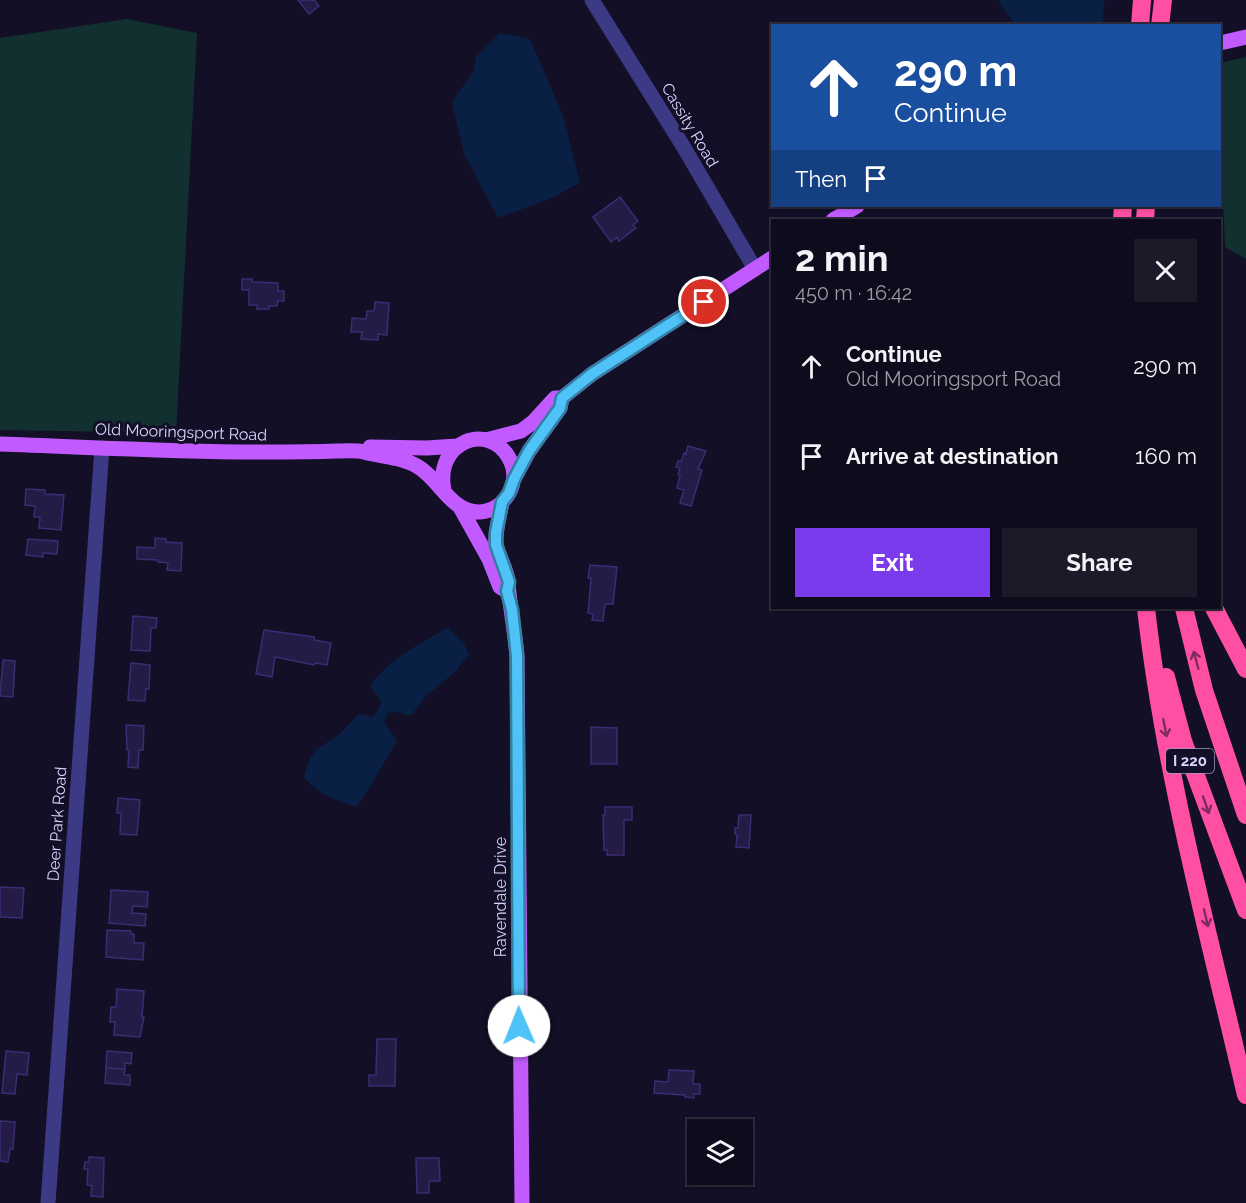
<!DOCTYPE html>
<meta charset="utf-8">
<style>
:root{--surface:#0e0b1c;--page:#1c1929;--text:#f1f3f6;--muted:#9b9ba3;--line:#2e2b3b;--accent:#7c3aed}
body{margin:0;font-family:Raleway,sans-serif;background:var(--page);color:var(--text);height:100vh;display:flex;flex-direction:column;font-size:22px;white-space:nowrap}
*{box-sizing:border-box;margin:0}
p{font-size:20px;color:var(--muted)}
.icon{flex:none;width:33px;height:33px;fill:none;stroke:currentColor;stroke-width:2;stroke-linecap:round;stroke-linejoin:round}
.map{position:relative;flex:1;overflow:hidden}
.panel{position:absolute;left:771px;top:219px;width:450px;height:390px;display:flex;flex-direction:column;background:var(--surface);border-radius:0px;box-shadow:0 2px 4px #0004,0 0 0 2px var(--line)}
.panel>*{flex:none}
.top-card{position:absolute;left:771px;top:24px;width:450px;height:183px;border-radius:0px;box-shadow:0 2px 4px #0004,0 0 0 2px var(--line);background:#1a4fa0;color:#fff;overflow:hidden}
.fabs{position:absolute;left:687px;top:1119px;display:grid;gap:12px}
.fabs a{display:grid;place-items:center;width:66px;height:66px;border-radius:0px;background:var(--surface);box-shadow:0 2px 4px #0004,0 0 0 2px var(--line);font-size:30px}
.pin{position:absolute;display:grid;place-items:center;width:51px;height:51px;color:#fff;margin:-26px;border:3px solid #fff;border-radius:50%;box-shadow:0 2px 6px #0007}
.me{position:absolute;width:66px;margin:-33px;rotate:359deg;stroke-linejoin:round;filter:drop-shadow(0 0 4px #0008)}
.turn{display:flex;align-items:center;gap:21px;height:126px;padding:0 24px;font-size:27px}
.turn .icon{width:78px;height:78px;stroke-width:2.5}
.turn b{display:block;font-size:42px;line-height:51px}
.then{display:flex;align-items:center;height:57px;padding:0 24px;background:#0003;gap:12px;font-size:22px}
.round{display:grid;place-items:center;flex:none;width:63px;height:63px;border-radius:0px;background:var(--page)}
.head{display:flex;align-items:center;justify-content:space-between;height:102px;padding:0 24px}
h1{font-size:36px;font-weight:700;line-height:45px}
.cta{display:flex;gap:12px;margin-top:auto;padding:12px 24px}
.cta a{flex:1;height:69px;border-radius:0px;background:var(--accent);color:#fff;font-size:24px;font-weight:700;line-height:69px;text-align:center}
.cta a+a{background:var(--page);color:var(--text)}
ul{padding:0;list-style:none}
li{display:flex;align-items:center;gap:18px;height:90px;padding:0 24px}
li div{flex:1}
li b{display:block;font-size:22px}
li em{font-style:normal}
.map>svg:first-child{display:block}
.green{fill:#12302f}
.water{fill:#0a1f44}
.building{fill:#241b47;stroke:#3b2d73;stroke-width:1.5}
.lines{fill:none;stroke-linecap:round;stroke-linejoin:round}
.minor{stroke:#3d3a85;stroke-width:15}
.major{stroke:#c25bff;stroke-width:15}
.highway{stroke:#ff4fa3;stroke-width:18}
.oneway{stroke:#7d2c5e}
.route-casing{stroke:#337fa1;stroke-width:15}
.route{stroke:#4fc3f7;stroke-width:10}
.labels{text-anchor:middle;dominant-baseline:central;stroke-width:6;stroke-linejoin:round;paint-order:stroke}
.shield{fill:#130f26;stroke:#9e99be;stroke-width:1.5}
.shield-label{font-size:15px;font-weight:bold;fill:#d9d4ff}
.street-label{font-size:16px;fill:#d9d4ff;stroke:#130f26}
</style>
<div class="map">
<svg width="1246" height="1203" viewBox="0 0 1246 1203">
<rect width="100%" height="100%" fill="#130f26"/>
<path class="green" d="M127 19 197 33 176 433 0 430V38Z
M1246 57V259L1225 247 1222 182 1220 181V63Z"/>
<path class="water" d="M998 0H1105L1102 23 1099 25 1016 26Z
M500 33 530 39 563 115 580 183 547 200 498 218 464 154 452 102 473 72 476 57Z
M448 628 464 643 469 655 454 673 425 697 411 716 398 712 388 713 384 722 397 741 367 792 356 807C336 801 316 793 304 777 311 747 317 751 339 734 346 728 352 720 359 714L373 717 382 703 370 686C388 660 420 643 448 628Z"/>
<path class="building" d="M298 0H314L319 6 309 14Z
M620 197 638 221 633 225 636 228 619 241 617 237 611 242 593 217Z
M242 279H252V282L278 283V291H284V301H278L277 306H269V309H257V305H249V290H242Z
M375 302 389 303 387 335 378 334V340L361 339 362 332H351L352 318 366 319 367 311H374Z
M688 446 706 451 698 469 702 470 691 506 680 503 684 490 677 488 680 475 678 474 680 468 676 467 678 461 681 462 684 453 686 454Z
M26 489 45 490V494L64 495 61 530 39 528 40 517H34L35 506 25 505Z
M155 538 166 539V542L182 543 181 571 167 570 168 563 158 562V560L137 559V547L155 548Z
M28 539 58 541 57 554 43 553V557L26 555Z
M590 565 617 567 613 604H605L603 621 592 620 593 614 588 613 591 578H588Z
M133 616 157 618 156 628H151L150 651 131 650Z
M264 630 314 637V640L331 643 327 665 315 663 314 665 275 657 272 677 256 674Z
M3 660 15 661 13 697 0 696Z
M131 663 150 665 149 689H146L145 701 128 700Z
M126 725 144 726 143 750H139L138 768 128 767 129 750H127Z
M591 727 617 728V764H591Z
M118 798 140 800 137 835 120 834 121 813H117Z
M605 807H632V820H624V855H607V850H604L603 815H605Z
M739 815H751L749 848 736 847 737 835 735 834V828H738Z
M0 887 24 888 22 918 0 917Z
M111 890 148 892 147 907 133 906 132 913 146 914 145 926 109 923Z
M107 930 131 931V934H134V943H144L143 960 106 957Z
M117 989 144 991 142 1017H144L140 1037 114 1035 115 1022H110L111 1007H116Z
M377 1039H396L395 1086H369V1075H376Z
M6 1051 29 1053 27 1075 17 1074 15 1094 2 1093Z
M107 1051 132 1053 131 1064 125 1063V1069L106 1068Z
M106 1068 125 1069 124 1075H130V1085L105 1083Z
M669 1070 694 1071 693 1084H700V1094H694V1098L685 1097V1095L654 1093 655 1081 668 1082Z
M0 1121 15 1122 13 1149H10L8 1162 0 1161Z
M89 1157 104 1158 103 1197 91 1196 92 1186 87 1185 88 1169H84L85 1162H89Z
M416 1158H439L440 1181H429V1193H417Z"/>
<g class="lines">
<path class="minor" d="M592 0 683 146 755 269
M48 1203 102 448"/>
<path class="major" d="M1220 43 1246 37
M833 220 857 206
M486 440 521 431 533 422 555 398H562L592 374 772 258
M0 444C88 447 176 452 264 452 288 452 312 452 336 451 345 451 356 450 364 452 382 457 404 457 420 468 441 482 452 513 480 512 506 510 522 481 509 458 488 421 434 442 444 490
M370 447 427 448 457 446
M514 479 529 451 560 408 562 398
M502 502C500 515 495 530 496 543 498 557 508 570 508 583 510 607 515 632 517 656L522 1203
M460 507 489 559 500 587 507 591"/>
<path class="highway" d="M1140 26 1142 0
M1160 26 1163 0
M1122 220 1123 206
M1145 220 1146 206
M1146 608C1164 771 1209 935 1246 1095
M1184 608 1204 690 1246 815
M1214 608 1246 669
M1166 677 1183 741 1246 910"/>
</g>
<defs><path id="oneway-shaft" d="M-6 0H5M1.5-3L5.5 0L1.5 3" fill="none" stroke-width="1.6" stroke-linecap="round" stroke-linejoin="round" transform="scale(1.5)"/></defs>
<g class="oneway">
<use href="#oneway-shaft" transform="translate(1196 660) rotate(-105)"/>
<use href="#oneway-shaft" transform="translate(1165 728) rotate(79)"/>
<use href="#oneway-shaft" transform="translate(1206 805) rotate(71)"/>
<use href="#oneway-shaft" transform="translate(1206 918) rotate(77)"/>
</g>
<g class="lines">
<g class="route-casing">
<path id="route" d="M519 1026 517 656 512 610 507 591 509 582 496 545V533L502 502 509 493 514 479 529 451 560 408 562 398 592 374 704 302"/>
</g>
<use href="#route" class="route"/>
</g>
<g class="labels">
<rect class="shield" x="1166" y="749" width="48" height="24" rx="4.5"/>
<g class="shield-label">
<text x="1190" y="761">I 220</text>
</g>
<g class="street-label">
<text transform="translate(690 125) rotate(59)">Cassity Road</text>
<text transform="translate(181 432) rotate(2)">Old Mooringsport Road</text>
<text transform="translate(57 824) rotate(-86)">Deer Park Road</text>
<text transform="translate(500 897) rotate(-90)">Ravendale Drive</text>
</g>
</g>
</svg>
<div class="fabs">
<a><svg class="icon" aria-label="layers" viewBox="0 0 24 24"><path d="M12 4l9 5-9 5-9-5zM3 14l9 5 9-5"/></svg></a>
</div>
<div class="pin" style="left:704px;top:302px;background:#d93025"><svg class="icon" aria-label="arrive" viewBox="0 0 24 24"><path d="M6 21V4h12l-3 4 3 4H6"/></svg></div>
<svg class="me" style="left:519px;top:1026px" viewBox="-20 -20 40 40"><circle r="19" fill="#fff"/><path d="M0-13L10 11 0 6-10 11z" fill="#4fc3f7"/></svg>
<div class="top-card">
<div class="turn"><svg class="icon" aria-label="ahead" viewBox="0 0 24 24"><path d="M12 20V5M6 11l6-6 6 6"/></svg><div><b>290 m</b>Continue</div></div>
<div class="then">Then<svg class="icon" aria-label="arrive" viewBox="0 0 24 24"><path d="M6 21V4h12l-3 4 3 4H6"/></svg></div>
</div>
<section class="panel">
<div class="head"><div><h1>2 min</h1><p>450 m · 16:42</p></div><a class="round"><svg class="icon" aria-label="close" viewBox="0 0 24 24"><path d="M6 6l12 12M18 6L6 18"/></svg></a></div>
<ul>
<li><svg class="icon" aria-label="ahead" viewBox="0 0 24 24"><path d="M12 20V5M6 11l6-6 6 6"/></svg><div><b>Continue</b><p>Old Mooringsport Road</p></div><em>290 m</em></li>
<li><svg class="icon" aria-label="arrive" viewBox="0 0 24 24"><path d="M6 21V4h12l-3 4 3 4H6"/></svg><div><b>Arrive at destination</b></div><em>160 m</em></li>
</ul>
<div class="cta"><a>Exit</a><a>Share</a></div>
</section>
</div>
